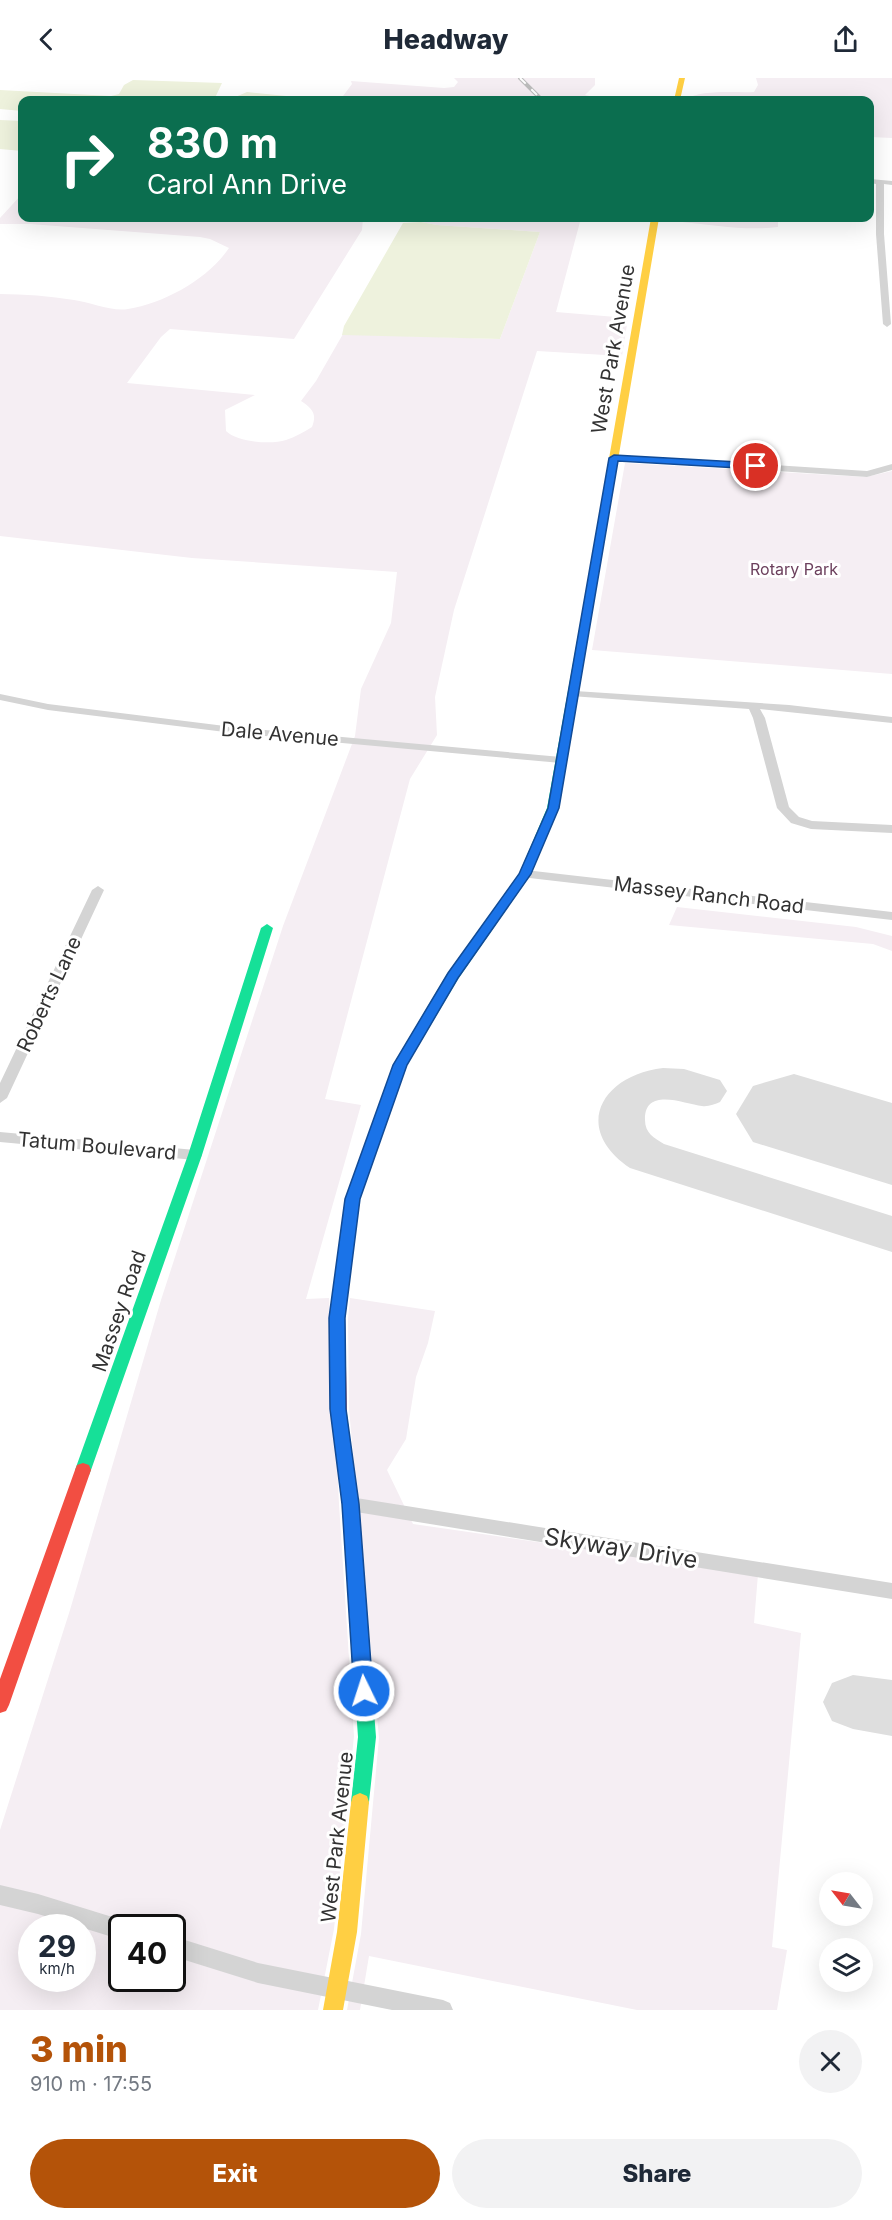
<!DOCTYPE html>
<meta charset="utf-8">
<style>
:root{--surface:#fff;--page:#f2f2f3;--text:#1f2937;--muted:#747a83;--accent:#b45309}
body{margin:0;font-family:Inter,sans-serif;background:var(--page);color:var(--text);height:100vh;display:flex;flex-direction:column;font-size:22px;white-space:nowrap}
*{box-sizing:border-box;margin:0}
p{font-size:20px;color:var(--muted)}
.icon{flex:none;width:33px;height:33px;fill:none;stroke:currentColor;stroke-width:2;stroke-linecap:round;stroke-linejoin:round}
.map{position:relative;height:1932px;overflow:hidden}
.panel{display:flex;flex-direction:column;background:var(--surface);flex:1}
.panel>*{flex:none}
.guide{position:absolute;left:18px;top:18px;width:856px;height:126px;border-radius:12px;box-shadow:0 6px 24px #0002;background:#0b6e4f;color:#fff;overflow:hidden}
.needle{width:39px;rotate:301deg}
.fabs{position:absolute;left:819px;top:1794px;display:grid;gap:12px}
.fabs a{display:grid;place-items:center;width:54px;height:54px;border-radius:50%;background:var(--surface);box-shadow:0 6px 24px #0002;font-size:30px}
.speed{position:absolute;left:18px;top:1836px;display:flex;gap:12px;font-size:30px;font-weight:700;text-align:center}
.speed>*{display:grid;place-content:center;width:78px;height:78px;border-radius:50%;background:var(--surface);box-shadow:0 6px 24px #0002;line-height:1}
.speed small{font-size:15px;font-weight:400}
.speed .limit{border:3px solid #111;border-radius:9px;background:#fff;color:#111}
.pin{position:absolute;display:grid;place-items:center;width:51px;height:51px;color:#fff;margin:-26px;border:3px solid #fff;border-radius:50%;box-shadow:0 2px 6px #0007}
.me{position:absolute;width:66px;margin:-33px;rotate:356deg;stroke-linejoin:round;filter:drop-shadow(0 0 4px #0008)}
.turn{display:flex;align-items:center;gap:21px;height:126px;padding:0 30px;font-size:27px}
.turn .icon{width:78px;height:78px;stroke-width:2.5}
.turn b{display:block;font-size:42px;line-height:51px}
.round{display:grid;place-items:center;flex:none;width:63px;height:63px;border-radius:32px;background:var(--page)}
.head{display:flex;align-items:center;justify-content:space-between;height:102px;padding:0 30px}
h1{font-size:36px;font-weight:800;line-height:45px;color:var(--accent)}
.cta{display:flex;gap:12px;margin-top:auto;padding:12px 30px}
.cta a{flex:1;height:69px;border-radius:36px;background:var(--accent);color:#fff;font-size:24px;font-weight:800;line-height:69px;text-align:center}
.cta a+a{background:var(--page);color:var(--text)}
header{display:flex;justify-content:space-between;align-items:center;height:78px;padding:0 30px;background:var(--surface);font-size:27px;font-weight:800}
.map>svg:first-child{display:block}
.green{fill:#f5eef3;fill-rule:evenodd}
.water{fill:#eef2dd}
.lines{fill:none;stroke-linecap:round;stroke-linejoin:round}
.taxiway{fill:#dedede;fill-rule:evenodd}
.runway{fill:#dedede;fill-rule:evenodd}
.street{fill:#d4d4d4;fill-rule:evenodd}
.fast{fill:#16e098;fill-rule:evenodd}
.slow{fill:#ffcf43;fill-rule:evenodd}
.jam{fill:#f24e42;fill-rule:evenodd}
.rail-casing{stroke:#bcbcbc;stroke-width:4}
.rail{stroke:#fff;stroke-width:2;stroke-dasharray:8;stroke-linecap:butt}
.route{fill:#1a73e8;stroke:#114b97;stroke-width:1.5}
.labels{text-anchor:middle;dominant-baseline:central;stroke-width:6;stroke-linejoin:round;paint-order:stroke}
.far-park-label{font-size:16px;fill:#6c405d;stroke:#fff}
.street-label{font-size:20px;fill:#323232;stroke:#fff}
.near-street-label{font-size:24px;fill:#323232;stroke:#fff}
</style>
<header><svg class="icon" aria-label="back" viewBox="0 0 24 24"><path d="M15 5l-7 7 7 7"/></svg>Headway<svg class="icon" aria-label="share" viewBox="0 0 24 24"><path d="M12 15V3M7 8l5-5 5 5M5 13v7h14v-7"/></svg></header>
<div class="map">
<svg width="892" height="1932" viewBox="0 0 892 1932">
<rect width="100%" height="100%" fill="#fff"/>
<path class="green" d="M454 0H595V7L585 17 609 22H347L343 18 352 6 351 3 444 10 454 9 458 4Z
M756 0H892V60L870 59V22H684C702 11 733 15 754 14L758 7Z
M22 116V140H363L362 152 294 261 170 251 161 259 127 305 255 317 225 332 226 353C237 364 271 367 286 362 295 359 304 354 312 349 317 336 313 331 301 323L316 303 343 256 500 261 540 154 437 147 421 144 415 140H581L556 234 628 240 622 278 537 273 454 532 435 619 437 657 410 701 325 1021 361 1027 306 1221 329 1220 339 1426 354 1658 334 1851 318 1932H0V1752L70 1532 161 1222 283 848 355 658 361 611 391 545 397 494 192 480 0 458V216C24 216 50 218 74 222 90 224 112 234 128 231 165 225 208 201 229 170L210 161 200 159 30 146H0V140ZM32 1850H82V1900H32ZM122 1850H172V1900H122Z
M681 140H778V149C746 153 714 147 682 144Z
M625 385 866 399 892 393V596L592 572Z
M677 829 856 849 892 858V873L873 866 669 847Z
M350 1220 435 1233 428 1265 416 1299 406 1361 387 1392 413 1446 758 1496 754 1545 801 1555 772 1869 787 1872 777 1932H637L369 1878 360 1932H347L361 1856 379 1660 349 1331 348 1241Z"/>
<path class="water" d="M133 2 222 5 214 22H22V33L0 31V12L111 18 119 16 124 7Z
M247 14 326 22H234L233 20Z
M0 42 22 43V73L0 71Z
M421 144 437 147 540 154 500 261 342 257 344 248 403 145Z"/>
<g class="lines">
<path class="taxiway" d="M663 990 684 991 720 1002 727 1013 720 1024C715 1026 708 1029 702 1028 685 1026 644 1008 645 1042 645 1055 654 1060 664 1066L892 1138V1174L630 1090C571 1050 602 997 663 990Z
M853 1597 892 1602V1658L853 1651 832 1643 823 1624 832 1605Z"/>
<path class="runway" d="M794 996 892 1025V1107L753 1064 736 1036 753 1008Z"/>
<path class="street" d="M870 101 892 103V107L884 106V156L891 246 887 249 883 246 876 156V106L870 105Z
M614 377 867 393 892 386V392L867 399 611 382 609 380Z
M575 613 789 627 892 639V645L760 631 765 640 789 729 799 739 812 743 892 747V755L811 751 791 745 777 730 753 640 749 631 571 618 570 616Z
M0 616 48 626 233 649 561 679 567 682 561 685 233 655 48 632 0 622Z
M525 792 892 834V842L521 799 519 796Z
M98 808 104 812 7 1020 0 1025V1005L92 812Z
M0 1054 195 1072 200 1073 202 1077 200 1081 195 1082 0 1064Z
M350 1419 892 1505V1521L350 1433 344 1431 342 1426 344 1421Z
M0 1807 38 1816 122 1842 129 1845 131 1850H122V1862L38 1836 0 1827Z
M172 1858 258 1885 443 1922 450 1925 453 1932H392L258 1905 172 1878Z"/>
<path class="fast" d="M590 515 595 518 559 730 531 796 458 901 407 987 384 1049H374L372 1046 393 987 447 896 519 796 547 730 585 518Z
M267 846 273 850 202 1077 91 1392 89 1397 83 1399 77 1397 75 1392 188 1077 261 850Z
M339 1330 345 1331 347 1336 358 1426 376 1659 369 1724 367 1730 360 1733 353 1730 351 1724 358 1659 342 1426 331 1336 333 1331Z"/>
<path class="slow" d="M679 0H685L680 22H674Z
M651 140H659L595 518 590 521 585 518Z
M360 1715 367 1718 369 1724 357 1854 343 1932H323L337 1854 351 1724 353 1718Z"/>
<path class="jam" d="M379 1041 386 1046 359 1121 345 1241 347 1336 345 1341 339 1342 333 1341 331 1336 329 1241 345 1121 372 1046Z
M83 1385 89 1387 91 1392 9 1627 6 1633 0 1635V1601L75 1392 77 1387Z"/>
<g class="rail-casing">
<path id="rail" d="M520 0 542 22"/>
</g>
<use href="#rail" class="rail"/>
</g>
<path class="route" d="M614 377 756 385 761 388 756 391 618 383 559 730 531 796 458 900 407 987 360 1121 345 1240 346 1331 359 1426 373 1613 370 1619 364 1621 357 1619 354 1613 342 1426 330 1331 329 1240 345 1121 393 987 448 895 519 796 548 730 609 380Z"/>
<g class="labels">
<g class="far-park-label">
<text x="794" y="491">Rotary Park</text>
</g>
<g class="street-label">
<text transform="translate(613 271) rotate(-80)">West Park Avenue</text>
<text transform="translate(280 656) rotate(5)">Dale Avenue</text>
<text transform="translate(709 817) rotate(7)">Massey Ranch Road</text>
<text transform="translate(49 916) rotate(-65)">Roberts Lane</text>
<text transform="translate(97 1068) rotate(5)">Tatum Boulevard</text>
<text transform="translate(119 1233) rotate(-71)">Massey Road</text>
<text transform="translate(337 1759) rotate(-84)">West Park Avenue</text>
</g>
<g class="near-street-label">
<text transform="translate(621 1470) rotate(9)">Skyway Drive</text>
</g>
</g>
</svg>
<div class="fabs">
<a><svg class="needle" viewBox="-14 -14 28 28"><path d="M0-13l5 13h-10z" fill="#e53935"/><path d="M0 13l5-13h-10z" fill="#747a83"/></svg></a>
<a><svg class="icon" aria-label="layers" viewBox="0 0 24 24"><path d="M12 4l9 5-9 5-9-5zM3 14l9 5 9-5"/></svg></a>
</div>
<div class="speed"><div>29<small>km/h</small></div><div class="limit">40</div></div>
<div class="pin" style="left:756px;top:388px;background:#d93025"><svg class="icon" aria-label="arrive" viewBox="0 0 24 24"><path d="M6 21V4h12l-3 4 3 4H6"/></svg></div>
<svg class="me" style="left:364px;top:1613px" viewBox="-20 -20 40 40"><circle r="17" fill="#1a73e8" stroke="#fff" stroke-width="3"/><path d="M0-11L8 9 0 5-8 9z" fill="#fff"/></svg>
<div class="guide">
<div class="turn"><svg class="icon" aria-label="right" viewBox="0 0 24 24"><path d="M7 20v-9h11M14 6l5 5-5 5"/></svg><div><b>830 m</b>Carol Ann Drive</div></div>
</div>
</div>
<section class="panel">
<div class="head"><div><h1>3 min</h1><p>910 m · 17:55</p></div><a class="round"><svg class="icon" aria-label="close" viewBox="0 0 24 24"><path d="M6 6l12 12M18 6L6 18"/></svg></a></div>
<div class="cta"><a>Exit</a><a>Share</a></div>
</section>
